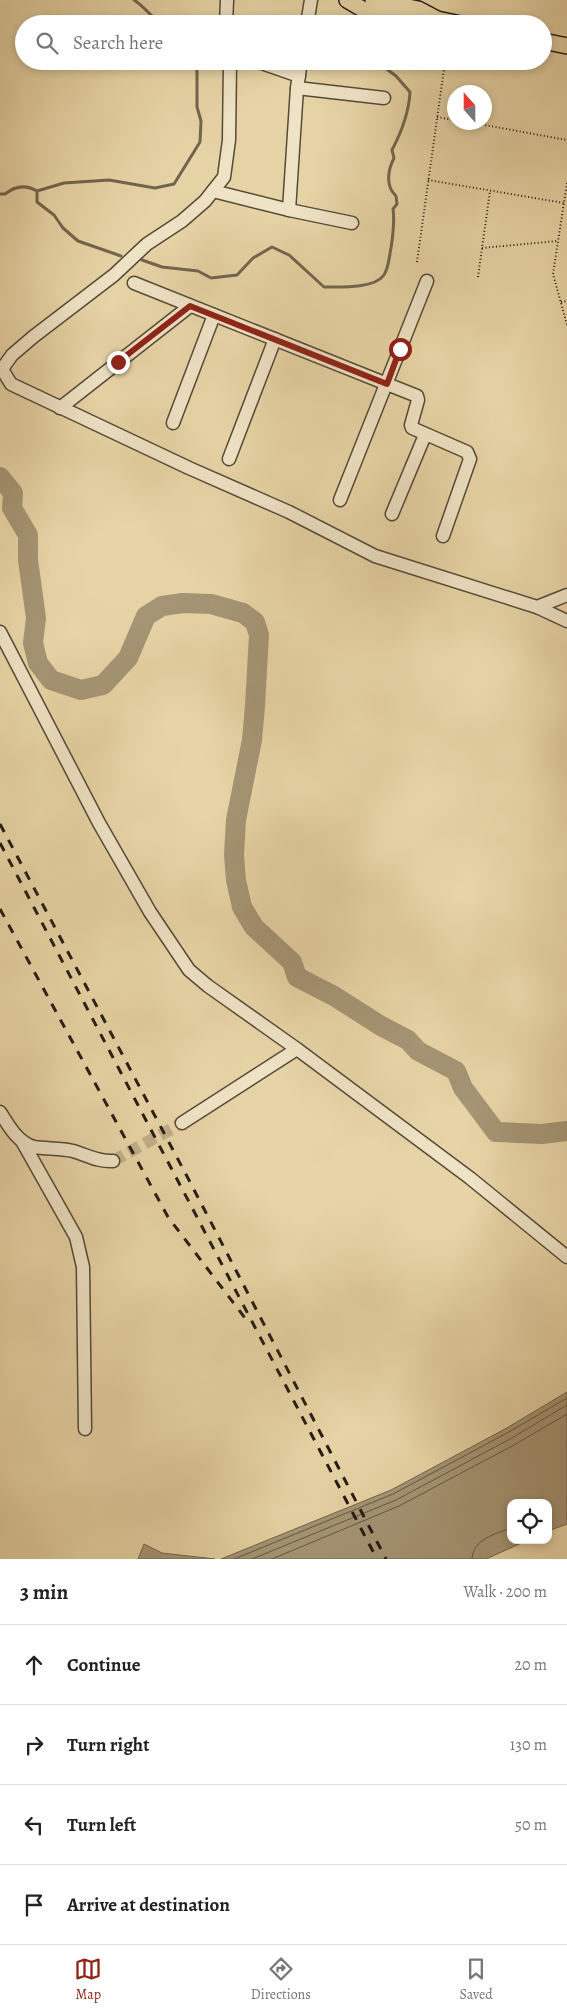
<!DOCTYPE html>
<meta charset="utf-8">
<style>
body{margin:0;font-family:Alegreya,serif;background:#f2f2f2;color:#222}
.controls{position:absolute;right:15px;bottom:15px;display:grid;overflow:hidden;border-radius:10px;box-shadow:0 2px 8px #0003}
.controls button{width:45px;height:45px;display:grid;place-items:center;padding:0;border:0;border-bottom:1px solid #e0e0e0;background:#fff;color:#222;font:25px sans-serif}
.compass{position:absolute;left:447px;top:85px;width:45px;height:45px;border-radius:50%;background:#fff;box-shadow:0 2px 8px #0003;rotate:339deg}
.stop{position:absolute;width:15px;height:15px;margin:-11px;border:4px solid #8f2418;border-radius:50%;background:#fff}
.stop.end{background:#8f2418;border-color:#fff;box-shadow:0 1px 5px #0008}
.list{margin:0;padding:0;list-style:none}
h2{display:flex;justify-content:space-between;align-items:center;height:65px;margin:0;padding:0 20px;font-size:21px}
h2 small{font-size:16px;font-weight:400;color:#767676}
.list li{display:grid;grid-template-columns:32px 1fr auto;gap:15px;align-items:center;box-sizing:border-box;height:80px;padding:0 20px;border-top:1px solid #e0e0e0}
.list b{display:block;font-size:19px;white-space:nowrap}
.list em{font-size:16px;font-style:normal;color:#767676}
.icon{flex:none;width:28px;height:28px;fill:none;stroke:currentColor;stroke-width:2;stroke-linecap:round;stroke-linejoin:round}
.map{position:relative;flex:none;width:567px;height:1559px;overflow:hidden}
.search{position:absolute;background:#fff;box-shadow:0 2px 8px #0003;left:15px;right:15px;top:15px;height:55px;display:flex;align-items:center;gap:12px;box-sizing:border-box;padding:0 18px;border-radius:28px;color:#767676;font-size:19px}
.sheet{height:385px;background:#fff}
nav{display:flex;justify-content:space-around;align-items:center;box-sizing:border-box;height:70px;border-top:1px solid #e0e0e0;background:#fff;font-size:14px;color:#767676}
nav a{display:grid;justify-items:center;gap:2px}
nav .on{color:#8f2418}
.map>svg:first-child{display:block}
.water{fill:#a59574;stroke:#72654e}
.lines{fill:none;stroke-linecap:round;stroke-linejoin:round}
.shore{stroke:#665844;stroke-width:1}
.stream{stroke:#72654e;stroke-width:3}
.river{stroke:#a59574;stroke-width:20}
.minor-tunnel{stroke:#c0af89;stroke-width:12;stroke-dasharray:12 6;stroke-linecap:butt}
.minor-casing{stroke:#564a38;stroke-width:15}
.major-casing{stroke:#261c14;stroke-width:18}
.path{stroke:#261c14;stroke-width:2;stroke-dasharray:1 2.5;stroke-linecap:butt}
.minor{stroke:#efe3c5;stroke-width:12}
.major{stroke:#e7d4a6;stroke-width:15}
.rail{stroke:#261c14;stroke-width:3;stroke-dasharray:9 9;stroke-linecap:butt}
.route{stroke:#8f2418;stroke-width:6}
</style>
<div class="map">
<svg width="567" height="1559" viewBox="0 0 567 1559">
<rect width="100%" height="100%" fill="#e7d4a6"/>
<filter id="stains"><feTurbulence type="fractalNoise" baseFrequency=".004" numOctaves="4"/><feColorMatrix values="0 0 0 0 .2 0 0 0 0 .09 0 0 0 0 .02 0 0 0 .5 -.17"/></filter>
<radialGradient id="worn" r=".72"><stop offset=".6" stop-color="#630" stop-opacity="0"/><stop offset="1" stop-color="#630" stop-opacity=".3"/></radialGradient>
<g class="water">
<polygon points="567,1392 567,1524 548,1531 548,1503 511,1503 511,1540 528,1540 486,1559 221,1559 391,1490 505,1429"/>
<polygon points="144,1544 162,1553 215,1559 138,1559"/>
</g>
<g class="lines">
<g class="shore">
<polyline points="234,1559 393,1494 507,1433 567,1398"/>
<polyline points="252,1559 396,1500 510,1439 567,1405"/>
<polyline points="272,1559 399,1506 514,1445 567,1414"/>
<path d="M472,1559C473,1539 495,1534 511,1528"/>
</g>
<g class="stream">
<path d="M134,0C145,7 151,17 162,24"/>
<polyline points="374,24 375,17"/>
<polyline points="37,191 64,183 109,180 155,188 174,184 200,142 201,121 197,107 197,65 190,61"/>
<path d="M0,194H5C15,186 25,184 37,191V202L54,215L63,228L78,241L121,256"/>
<path d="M142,260L162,267L198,271L211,278L237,275L253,258L272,247L289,255L324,287C340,287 374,289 384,275C389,267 389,257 391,248C393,234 395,222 393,209L397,204L396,196C385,186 388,170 394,158L392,150C402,131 409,113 410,92L396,76L376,61"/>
</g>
<polyline class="river" points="0,477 13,493 12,508 28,535 28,560 36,618 33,643 38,663 51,680 81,690 103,685 128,658 146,616 162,606 183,603 211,604 243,613 255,622 259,635 255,706 252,740 236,820 234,855 236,880 242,907 254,927 292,962 297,977 334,996 381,1026 408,1040 418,1051 456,1071 463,1088 496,1132 542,1134 567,1131"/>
<polyline class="minor-tunnel" points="113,1161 182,1123"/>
<g class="minor-casing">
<g id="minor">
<polyline points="226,24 227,0"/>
<polyline points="307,24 311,0"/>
<polyline points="230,61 229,140 224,177 205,201 182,221 147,244 114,275 33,337 12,355 2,369 11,384 189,468 289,512 375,556 537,607 567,621"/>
<polyline points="256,61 299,76"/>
<polyline points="297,88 384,98"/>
<polyline points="213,191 289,210 352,223"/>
<polyline points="289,210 297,88 301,61"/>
<polyline points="134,283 417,396 418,400 411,425 412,428 467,452 470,459 443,536"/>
<polyline points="60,408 190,306"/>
<polyline points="173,423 214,315"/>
<polyline points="229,459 275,339"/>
<polyline points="340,500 427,281"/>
<polyline points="392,514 425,435"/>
<polyline points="537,607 567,595"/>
<polyline points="0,632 99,823 150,912 189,970 208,986 297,1049 470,1178 567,1257"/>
<path d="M0,1112C8,1125 18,1143 34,1147C47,1149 60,1148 73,1151C87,1155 98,1162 113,1161"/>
<polyline points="182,1123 297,1049"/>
<polyline points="22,1141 76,1237 83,1267 85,1429"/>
</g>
</g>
<g class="major-casing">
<g id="major">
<polyline points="347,0 364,10 410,20 416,22 437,19"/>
<polyline points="373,0 418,9 437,19 461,24"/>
<polyline points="543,41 567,46"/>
</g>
</g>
<g class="path">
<polyline points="437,117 454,120"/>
<polyline points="468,122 567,140"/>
<polyline points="428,180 564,203"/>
<polyline points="567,183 553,274 567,325"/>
<polyline points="482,248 557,241"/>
<polyline points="417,262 444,69 440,61"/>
<polyline points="478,277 490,191"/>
<polyline points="561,302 567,301"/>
</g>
<use href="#minor" class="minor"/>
<use href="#major" class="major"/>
<g class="rail">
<polyline points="0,824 190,1182 386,1559"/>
<polyline points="0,843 377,1559"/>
<polyline points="0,909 168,1217 245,1318"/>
</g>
</g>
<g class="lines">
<polyline class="route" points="118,362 190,306 387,384 400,349"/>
</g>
<rect width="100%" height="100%" filter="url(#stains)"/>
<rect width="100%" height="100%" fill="url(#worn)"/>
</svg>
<div class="controls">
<button><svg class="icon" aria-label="locate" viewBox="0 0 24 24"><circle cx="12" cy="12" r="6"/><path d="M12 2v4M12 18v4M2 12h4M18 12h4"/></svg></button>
</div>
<svg class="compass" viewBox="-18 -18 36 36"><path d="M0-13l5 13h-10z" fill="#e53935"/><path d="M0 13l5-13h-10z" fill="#767676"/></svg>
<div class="stop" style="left:400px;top:349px"></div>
<div class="stop end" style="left:118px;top:362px"></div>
<div class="search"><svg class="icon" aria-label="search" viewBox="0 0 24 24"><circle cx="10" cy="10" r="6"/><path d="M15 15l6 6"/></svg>Search here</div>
</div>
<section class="sheet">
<h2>3 min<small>Walk · 200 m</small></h2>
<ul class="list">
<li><svg class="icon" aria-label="ahead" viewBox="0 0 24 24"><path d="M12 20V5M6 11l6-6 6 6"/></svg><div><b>Continue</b></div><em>20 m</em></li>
<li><svg class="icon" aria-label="right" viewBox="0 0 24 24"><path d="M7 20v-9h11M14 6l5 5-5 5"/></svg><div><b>Turn right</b></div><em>130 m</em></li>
<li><svg class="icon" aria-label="left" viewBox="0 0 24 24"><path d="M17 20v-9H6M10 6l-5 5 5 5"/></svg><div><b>Turn left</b></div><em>50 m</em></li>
<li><svg class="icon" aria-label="arrive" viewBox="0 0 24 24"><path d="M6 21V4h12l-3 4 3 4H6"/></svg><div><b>Arrive at destination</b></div></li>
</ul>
</section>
<nav>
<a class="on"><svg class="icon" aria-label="map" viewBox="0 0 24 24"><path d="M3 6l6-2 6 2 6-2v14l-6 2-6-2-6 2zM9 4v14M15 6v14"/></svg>Map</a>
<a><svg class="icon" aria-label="directions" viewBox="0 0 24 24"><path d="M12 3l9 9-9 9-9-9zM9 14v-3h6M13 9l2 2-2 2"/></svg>Directions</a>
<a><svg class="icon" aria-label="saved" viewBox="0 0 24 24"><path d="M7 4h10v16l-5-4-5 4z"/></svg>Saved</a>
</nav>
